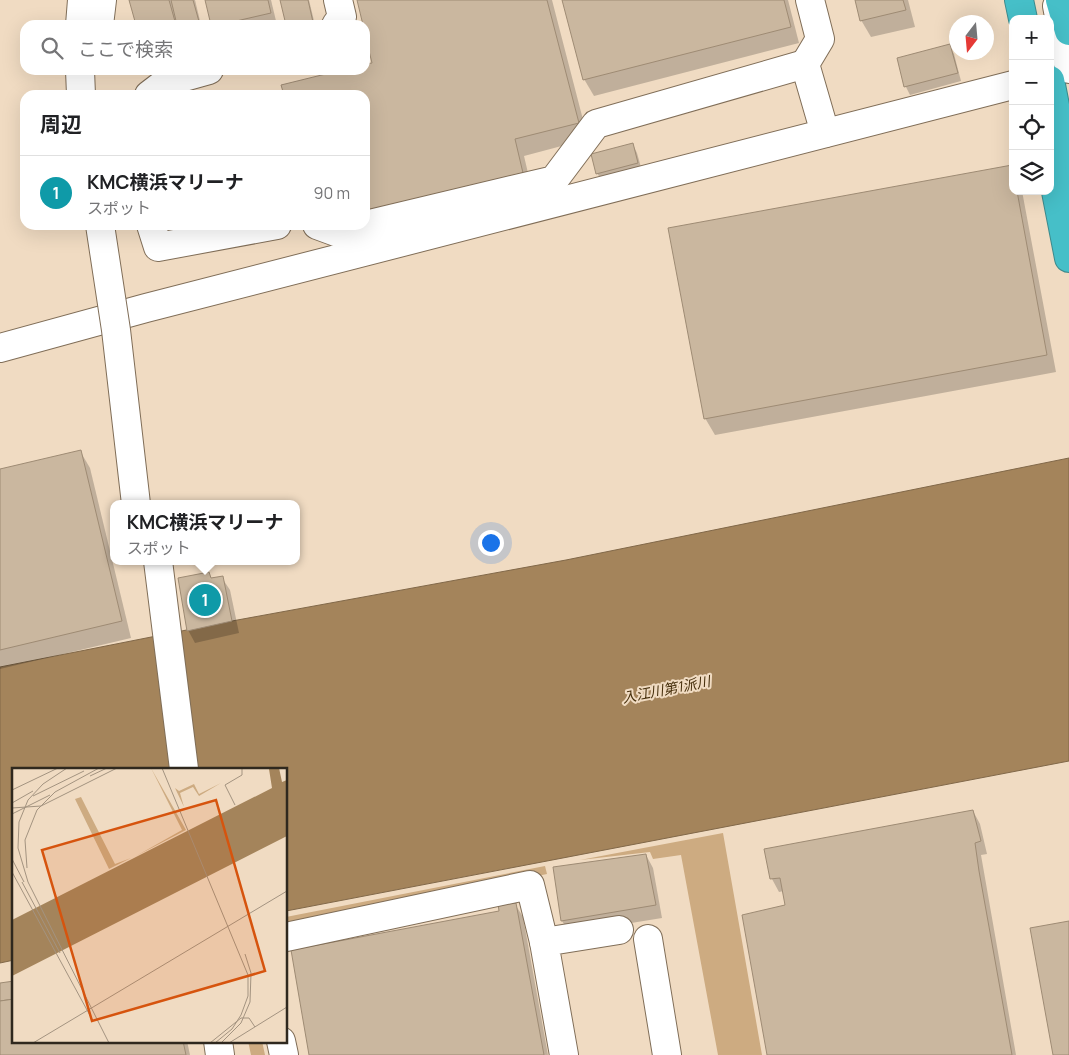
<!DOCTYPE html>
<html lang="ja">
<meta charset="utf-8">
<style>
body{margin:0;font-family:Manrope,"Noto Sans JP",sans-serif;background:#f6f6f6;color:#202124}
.controls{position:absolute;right:15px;top:15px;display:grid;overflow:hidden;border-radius:10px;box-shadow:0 5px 20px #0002}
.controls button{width:45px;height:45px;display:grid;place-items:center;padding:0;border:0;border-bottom:1px solid #e0e0e0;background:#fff;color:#202124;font:25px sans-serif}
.compass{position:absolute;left:949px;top:15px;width:45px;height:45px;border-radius:50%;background:#fff;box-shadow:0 5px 20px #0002;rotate:196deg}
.you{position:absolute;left:490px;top:542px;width:18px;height:18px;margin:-12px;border:4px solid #fff;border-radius:50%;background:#1a73e8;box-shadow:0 0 0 8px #1a73e833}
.badge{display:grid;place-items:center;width:32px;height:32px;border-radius:50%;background:#111827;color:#fff;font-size:16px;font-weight:700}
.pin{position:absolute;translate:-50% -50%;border:2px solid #fff;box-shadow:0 1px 5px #0006}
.popup{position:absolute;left:110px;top:500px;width:190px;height:65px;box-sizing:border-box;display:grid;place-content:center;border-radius:10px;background:#fff;filter:drop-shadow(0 1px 4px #0005);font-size:16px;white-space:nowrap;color:#757577}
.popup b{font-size:19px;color:#202124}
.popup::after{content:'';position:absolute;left:50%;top:100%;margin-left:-10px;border:10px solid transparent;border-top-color:#fff}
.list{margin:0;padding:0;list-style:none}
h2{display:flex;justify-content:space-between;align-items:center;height:65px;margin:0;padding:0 20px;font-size:21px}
h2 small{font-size:16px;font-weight:400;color:#757577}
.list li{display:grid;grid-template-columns:32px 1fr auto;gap:15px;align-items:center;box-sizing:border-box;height:75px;padding:0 20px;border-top:1px solid #e0e0e0}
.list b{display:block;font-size:19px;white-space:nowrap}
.list p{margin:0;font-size:16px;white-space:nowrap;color:#757577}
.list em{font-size:16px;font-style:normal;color:#757577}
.icon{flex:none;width:28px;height:28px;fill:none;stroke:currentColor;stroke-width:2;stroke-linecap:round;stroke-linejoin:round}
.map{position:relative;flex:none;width:1069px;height:1055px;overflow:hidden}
.search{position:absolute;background:#fff;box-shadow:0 5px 20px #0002;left:20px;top:20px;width:350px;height:55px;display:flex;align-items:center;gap:12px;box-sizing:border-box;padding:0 18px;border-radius:15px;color:#757577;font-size:19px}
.panel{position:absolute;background:#fff;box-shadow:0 5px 20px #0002;left:20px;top:90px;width:350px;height:140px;border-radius:15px}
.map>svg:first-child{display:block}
.forest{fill:#cdab81}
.water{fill:#a4845b;stroke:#816849}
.shadow{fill:#0003}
.building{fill:#cab79f;stroke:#9e8b74}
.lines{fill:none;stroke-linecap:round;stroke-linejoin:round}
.minor-casing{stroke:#806e58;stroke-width:30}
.highway-casing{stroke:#3e8a8c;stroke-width:30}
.minor{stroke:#fff;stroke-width:28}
.highway{stroke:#46bfc8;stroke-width:28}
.minor-bridge-casing{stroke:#806e58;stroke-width:30;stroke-linecap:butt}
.minor-bridge{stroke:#fff;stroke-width:28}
.labels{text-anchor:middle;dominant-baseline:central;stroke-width:4;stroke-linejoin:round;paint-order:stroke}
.water-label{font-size:14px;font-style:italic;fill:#452e0b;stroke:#f0dbc2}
.inset-road{fill:none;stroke:#a39380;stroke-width:1}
.view{fill:#d6540e;fill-opacity:0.15;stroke:#d6540e;stroke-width:2.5}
.inset-edge{fill:none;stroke:#2f281e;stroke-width:2.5}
</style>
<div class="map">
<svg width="1069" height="1055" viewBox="0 0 1069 1055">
<rect width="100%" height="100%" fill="#f0dbc2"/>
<g class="forest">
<polygon points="723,833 762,1055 718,1055 681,855 653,859 650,852 580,860"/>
<polygon points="545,866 547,874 286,928 286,917"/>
<polygon points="248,1041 262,1041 265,1055 251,1055"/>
</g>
<polygon class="water" points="1069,458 1069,761 286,911 286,769 14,769 14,960 0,963 0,667 232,621 566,560"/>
<g class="shadow">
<polygon points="130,0 195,0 201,25 138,25"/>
<polygon points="206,0 271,0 277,25 212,25"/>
<polygon points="281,0 309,0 314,21 296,25 287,25"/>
<polygon points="358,0 552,0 588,139 524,156 532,190 365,225 365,95 285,95 347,70 365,70 365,66 373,64"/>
<polygon points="564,0 788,0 799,43 594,96 584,79"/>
<polygon points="856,0 908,0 915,27 871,37 861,20"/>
<polygon points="949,45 954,54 961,81 910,95 906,87"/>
<polygon points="633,145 637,153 642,171 602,181 597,173"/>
<polygon points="1011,166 1013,169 1013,191 1022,191 1056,372 715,435 705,418"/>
<polygon points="80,451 90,468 131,638 0,669 0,470"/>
<polygon points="222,578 230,590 239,633 195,643 188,630"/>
<polygon points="973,811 980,824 987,854 981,855 1016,1055 768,1055 786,906 784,891 779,892 772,879 766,850"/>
<polygon points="646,855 653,868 662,918 570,933 562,921 554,868"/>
<polygon points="515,904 523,917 548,1055 310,1055 501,912"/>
<polygon points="0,985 14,1041 187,1041 190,1055 0,1055"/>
</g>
<g class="building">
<polygon points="129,0 169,0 176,25 136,25"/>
<polygon points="171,0 193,0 200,25 177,25"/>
<polygon points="205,0 268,0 271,13 219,25 211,25"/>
<polygon points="280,0 308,0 313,22 301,25 286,25"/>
<polygon points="357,0 547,0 579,123 515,139 523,173 365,211 365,95 284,95 281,85 342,70 365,70 365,64 372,63 365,35 365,25 363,25"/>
<polygon points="562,0 784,0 791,27 583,80"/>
<polygon points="855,0 903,0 906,10 860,21"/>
<polygon points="950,44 958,73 904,87 897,58"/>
<polygon points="633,143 638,163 596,174 591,154"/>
<polygon points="1012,165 1013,191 1017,191 1047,355 704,419 668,228"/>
<polygon points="81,450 122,621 0,650 0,469"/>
<polygon points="209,572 211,578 223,576 232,621 187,631 178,578"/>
<polygon points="973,810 981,841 975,843 979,871 1012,1055 767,1055 742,915 785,905 780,878 770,879 764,849"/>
<polygon points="646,854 656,905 561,921 553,867"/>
<polygon points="516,903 544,1055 309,1055 291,950 499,911 498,904"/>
<polygon points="1069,921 1069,1055 1053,1055 1030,928"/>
<polygon points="14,981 14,999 0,1001 0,983"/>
<polygon points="14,999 14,1041 183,1041 186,1055 0,1055 0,1001"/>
</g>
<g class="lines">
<g class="minor-casing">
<g id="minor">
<polyline points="810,0 820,39 805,64 825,133"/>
<polyline points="1057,6 1069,69"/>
<polyline points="80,25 82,0"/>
<polyline points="99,25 102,0"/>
<polyline points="336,25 342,17 338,0"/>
<polyline points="80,70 81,95"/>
<polyline points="149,95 166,82 209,70"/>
<polyline points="151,225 158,247 277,225"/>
<polyline points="317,225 336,232 364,225"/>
<polyline points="365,225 554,180 596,124 805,64"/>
<polyline points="0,348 146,308 1013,85"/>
<polyline points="158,561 184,769"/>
<polyline points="286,937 530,885 544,942"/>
<polyline points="648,939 667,1055"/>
<polyline points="218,1041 220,1055"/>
<polyline points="281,1041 284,1055"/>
<polyline points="564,1055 544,942 619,930"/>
</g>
</g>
<g class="highway-casing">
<g id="highway">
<polyline points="1019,0 1023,19"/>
<polyline points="1060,0 1069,31"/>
<polyline points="1050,80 1069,177"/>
<polyline points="1050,161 1069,258"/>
</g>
</g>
<use href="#minor" class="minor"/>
<use href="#highway" class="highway"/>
<g class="minor-bridge-casing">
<polyline id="minor-bridge" points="100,225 116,330 136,504"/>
</g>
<use href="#minor-bridge" class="minor-bridge"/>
</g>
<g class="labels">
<g class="water-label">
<text transform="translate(666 689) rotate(-11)">入江川第1派川</text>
</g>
</g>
<g transform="translate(12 768)">
<rect width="275" height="275" fill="#f0dbc2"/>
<path d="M139,0L174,62L124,88L170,62ZM209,15L187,28L181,19L168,25L172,39L163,20L167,23L182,16L187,26ZM69,29L103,96L119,90L97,101L63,31Z" fill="#cdab81"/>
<path d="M267,0L270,14L275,12V68L0,208V152L260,20L257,1Z" fill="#a4845b"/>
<path class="inset-road" d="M55,0L31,16L16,32L7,54L6,80L16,114L97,275M150,0L236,207V228L229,247L220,261L203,275M78,8L95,0M0,22L46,0M21,28L72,3M0,35L21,23M223,37L213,17L230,7V0M0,40L29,38L105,0M0,46L38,27M0,91L12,114M15,100L13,72L25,42L43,24L87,0M0,104L81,253M10,114L48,185M21,275L275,123M198,275L229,250H237L243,259M209,275L229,255L238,234L239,205L233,186M217,275L275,239"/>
<path class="view" d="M204,32L253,203L80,253L30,82Z"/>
<rect width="275" height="275" class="inset-edge"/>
</g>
</svg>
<div class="controls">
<button>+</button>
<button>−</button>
<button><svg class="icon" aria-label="locate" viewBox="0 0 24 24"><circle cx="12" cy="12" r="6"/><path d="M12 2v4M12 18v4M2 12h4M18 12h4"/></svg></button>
<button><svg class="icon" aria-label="layers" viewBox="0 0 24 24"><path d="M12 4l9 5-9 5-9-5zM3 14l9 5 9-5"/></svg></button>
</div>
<svg class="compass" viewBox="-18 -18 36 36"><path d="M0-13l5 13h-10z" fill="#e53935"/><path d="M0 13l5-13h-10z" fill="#757577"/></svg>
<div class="you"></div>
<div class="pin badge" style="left:205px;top:600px;background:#0f9aa8">1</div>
<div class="popup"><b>KMC横浜マリーナ</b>スポット</div>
<div class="search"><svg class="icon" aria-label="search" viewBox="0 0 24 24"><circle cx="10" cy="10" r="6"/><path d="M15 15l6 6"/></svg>ここで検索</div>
<section class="panel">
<h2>周辺<small></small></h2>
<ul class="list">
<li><span class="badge" style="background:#0f9aa8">1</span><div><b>KMC横浜マリーナ</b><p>スポット</p></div><em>90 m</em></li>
</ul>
</section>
</div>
